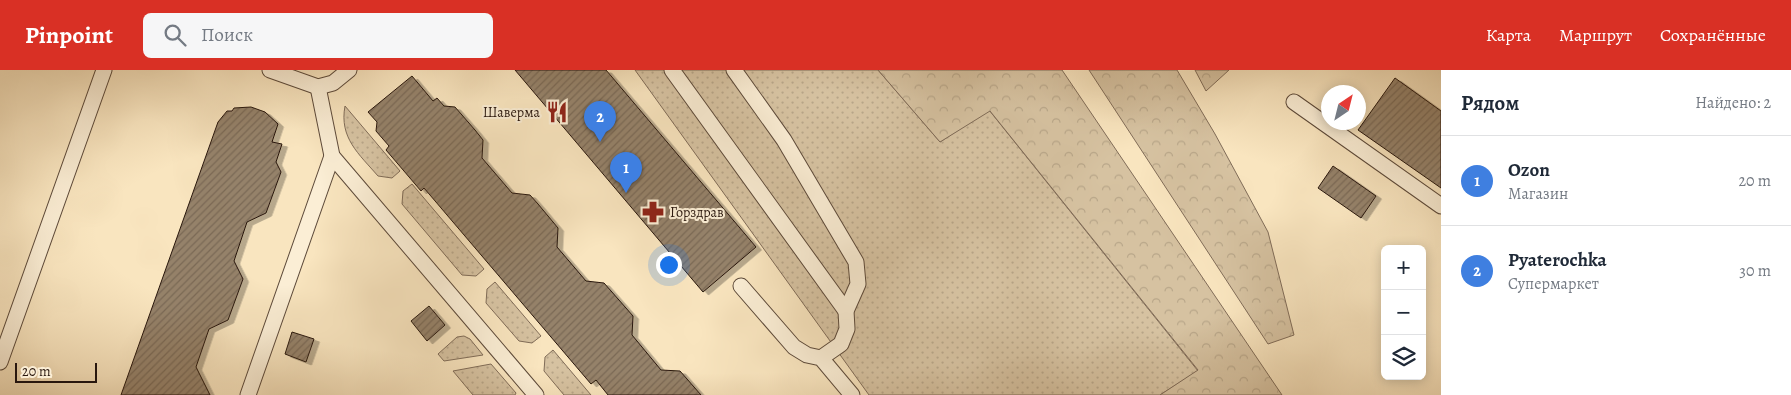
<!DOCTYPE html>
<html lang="ru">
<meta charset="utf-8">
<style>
body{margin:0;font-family:Alegreya,serif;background:#f6f6f7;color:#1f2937}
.controls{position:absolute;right:15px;bottom:15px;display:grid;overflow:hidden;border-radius:8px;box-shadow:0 2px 12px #0003}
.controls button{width:45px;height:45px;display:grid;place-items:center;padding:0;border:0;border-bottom:1px solid #e0e1e3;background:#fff;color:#1f2937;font:25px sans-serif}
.compass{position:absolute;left:1321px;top:15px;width:45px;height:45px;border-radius:50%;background:#fff;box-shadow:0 2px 12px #0003;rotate:35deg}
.scale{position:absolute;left:15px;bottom:12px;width:82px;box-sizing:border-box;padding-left:5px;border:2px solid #29170e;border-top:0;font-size:14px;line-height:18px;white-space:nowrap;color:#29170e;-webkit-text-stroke:4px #fbeed5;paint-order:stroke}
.you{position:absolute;left:668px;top:194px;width:18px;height:18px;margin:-12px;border:4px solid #fff;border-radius:50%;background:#1a73e8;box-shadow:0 0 0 8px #1a73e833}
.badge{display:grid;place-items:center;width:32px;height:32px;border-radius:50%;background:#d93025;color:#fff;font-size:16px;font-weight:700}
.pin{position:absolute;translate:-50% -41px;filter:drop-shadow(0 1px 2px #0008)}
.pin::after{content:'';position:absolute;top:26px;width:18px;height:15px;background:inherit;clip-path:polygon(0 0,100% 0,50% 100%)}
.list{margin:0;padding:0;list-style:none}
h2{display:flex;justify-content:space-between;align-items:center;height:65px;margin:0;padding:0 20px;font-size:21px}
h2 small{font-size:16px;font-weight:400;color:#747a83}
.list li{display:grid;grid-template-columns:32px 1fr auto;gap:15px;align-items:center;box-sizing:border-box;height:90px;padding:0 20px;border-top:1px solid #e0e1e3}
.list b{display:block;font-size:19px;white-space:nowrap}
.list p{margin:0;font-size:16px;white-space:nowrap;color:#747a83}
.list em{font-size:16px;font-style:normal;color:#747a83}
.icon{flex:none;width:28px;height:28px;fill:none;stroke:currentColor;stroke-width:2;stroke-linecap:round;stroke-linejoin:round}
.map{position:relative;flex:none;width:1441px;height:325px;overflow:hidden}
header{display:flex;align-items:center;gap:30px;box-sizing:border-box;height:70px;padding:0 25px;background:#d93025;color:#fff}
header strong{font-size:24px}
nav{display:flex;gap:28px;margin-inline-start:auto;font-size:18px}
.search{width:350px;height:45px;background:#f6f6f7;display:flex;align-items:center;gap:12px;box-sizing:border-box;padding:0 18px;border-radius:8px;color:#747a83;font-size:19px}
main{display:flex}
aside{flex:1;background:#fff}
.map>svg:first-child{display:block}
.grass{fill:url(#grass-dots);stroke:#806c58}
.forest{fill:url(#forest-crowns);stroke:#806c58}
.building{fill:url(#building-hatch);stroke:#29170e;filter:url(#shadow)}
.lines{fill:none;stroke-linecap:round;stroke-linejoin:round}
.lane-casing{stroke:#5d4a3a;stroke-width:17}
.lane{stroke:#fbeed5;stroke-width:15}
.labels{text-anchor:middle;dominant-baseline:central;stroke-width:4;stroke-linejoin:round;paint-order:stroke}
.poi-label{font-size:14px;fill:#29170e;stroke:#fbeed5;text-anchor:end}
</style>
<header>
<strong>Pinpoint</strong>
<div class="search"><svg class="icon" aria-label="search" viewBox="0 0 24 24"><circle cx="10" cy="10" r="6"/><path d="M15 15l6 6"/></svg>Поиск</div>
<nav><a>Карта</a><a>Маршрут</a><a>Сохранённые</a></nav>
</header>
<main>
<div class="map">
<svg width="1441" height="325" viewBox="0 0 1441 325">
<defs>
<pattern id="grass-dots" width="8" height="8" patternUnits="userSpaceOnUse" patternTransform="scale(1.25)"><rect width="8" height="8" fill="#d6c2a1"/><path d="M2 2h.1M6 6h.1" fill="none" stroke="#b8a689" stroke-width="1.8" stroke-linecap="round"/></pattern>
<pattern id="forest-crowns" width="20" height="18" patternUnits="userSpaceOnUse" patternTransform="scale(1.25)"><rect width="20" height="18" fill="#d6c2a1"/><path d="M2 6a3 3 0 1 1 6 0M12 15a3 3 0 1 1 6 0" fill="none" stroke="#b8a689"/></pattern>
<pattern id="building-hatch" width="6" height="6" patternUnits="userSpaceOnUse" patternTransform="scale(1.25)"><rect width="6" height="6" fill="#95826a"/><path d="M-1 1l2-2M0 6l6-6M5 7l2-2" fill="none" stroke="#7a6956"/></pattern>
<filter id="shadow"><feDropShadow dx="5.5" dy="3" stdDeviation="0" flood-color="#0004"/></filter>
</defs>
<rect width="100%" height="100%" fill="#f9e5bf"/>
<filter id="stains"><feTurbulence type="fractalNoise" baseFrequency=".004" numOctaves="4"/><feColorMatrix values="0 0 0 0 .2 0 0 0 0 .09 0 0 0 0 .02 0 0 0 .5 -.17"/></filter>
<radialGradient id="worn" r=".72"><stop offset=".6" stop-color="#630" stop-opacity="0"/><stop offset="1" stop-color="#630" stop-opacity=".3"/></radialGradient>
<g class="grass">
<polygon points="635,0 878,0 940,72 989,40 1198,301 1160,325 869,325"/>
<path d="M345,36L400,101L392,108L378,106C359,84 339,68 345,36Z"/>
<polygon points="412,114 484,199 476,206 462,205 402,134 403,121"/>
<polygon points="495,212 541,266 532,273 519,271 486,233 487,219"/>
<polygon points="464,266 470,269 483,285 444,291 438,284 457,267"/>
<polygon points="553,280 591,325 564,325 544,301 545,287"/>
<polygon points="491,294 516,323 515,325 473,325 453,301"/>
</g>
<g class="forest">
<polygon points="878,0 1062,0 1282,325 1160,325 1198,300 990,41 940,72"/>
<polygon points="1089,0 1177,0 1215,64 1268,162 1294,265 1268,274"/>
<polygon points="1195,0 1229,0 1206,21"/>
</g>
<g class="building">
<polygon points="515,0 606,0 756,177 703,222"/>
<polygon points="412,6 433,31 437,28 444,36 455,37 475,60 483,70 482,88 512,123 530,125 538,134 558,158 557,177 586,211 604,213 633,246 632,265 661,300 680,301 701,325 608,325 596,310 591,314 424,118 421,121 386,80 389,76 376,61 377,52 368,42"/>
<polygon points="1395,8 1441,41 1441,118 1358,60"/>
<polygon points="251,37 265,42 278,54 272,72 282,74 276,92 281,102 266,143 247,152 234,191 243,209 228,250 209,259 196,297 210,325 121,325 218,52 227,41 232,41 234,38"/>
<polygon points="1333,96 1376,126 1361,148 1318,118"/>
<polygon points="429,236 445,255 427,271 411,251"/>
<polygon points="292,262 314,269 306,292 285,284"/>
</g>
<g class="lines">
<g class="lane-casing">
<g id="lane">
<polyline points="270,0 318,17 333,13 349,0"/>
<polyline points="672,0 846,241"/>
<polyline points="734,0 784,70 856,192 858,214 846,241 847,259 841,274 821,288"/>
<polyline points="318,17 332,86 536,325"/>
<polyline points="1294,32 1441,136"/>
<polyline points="741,216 794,277 807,285 821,288 852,325"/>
<polyline points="0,292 104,0"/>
<polyline points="248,325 332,86"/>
</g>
</g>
<use href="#lane" class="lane"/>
</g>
<defs>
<g id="restaurant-bare" transform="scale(1.725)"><path d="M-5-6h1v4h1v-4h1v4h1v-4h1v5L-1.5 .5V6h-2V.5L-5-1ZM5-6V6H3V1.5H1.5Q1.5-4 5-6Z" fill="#8f2418" stroke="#fbeed5" stroke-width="2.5" paint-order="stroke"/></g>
<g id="pharmacy-bare" transform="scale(1.725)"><path d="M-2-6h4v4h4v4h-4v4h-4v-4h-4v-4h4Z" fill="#8f2418" stroke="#fbeed5" stroke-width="2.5" paint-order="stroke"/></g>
</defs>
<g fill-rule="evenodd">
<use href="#restaurant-bare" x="557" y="42"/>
<use href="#pharmacy-bare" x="653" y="142"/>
</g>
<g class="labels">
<g class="poi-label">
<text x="540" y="42">Шаверма</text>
<text x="670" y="142" text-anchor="start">Горздрав</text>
</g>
</g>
<rect width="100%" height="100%" filter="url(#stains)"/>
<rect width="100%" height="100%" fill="url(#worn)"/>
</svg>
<div class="controls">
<button>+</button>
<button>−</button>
<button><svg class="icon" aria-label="layers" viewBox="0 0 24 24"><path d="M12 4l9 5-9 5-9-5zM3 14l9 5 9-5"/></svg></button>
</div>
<svg class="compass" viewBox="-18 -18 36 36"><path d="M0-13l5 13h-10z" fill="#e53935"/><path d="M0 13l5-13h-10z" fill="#747a83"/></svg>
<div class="scale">20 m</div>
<div class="you"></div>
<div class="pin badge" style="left:626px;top:123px;background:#3f7fe0">1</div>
<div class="pin badge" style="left:600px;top:72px;background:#3f7fe0">2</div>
</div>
<aside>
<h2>Рядом<small>Найдено: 2</small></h2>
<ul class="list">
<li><span class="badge" style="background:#3f7fe0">1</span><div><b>Ozon</b><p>Магазин</p></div><em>20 m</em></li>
<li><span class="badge" style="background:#3f7fe0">2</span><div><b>Pyaterochka</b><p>Супермаркет</p></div><em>30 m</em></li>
</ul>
</aside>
</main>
